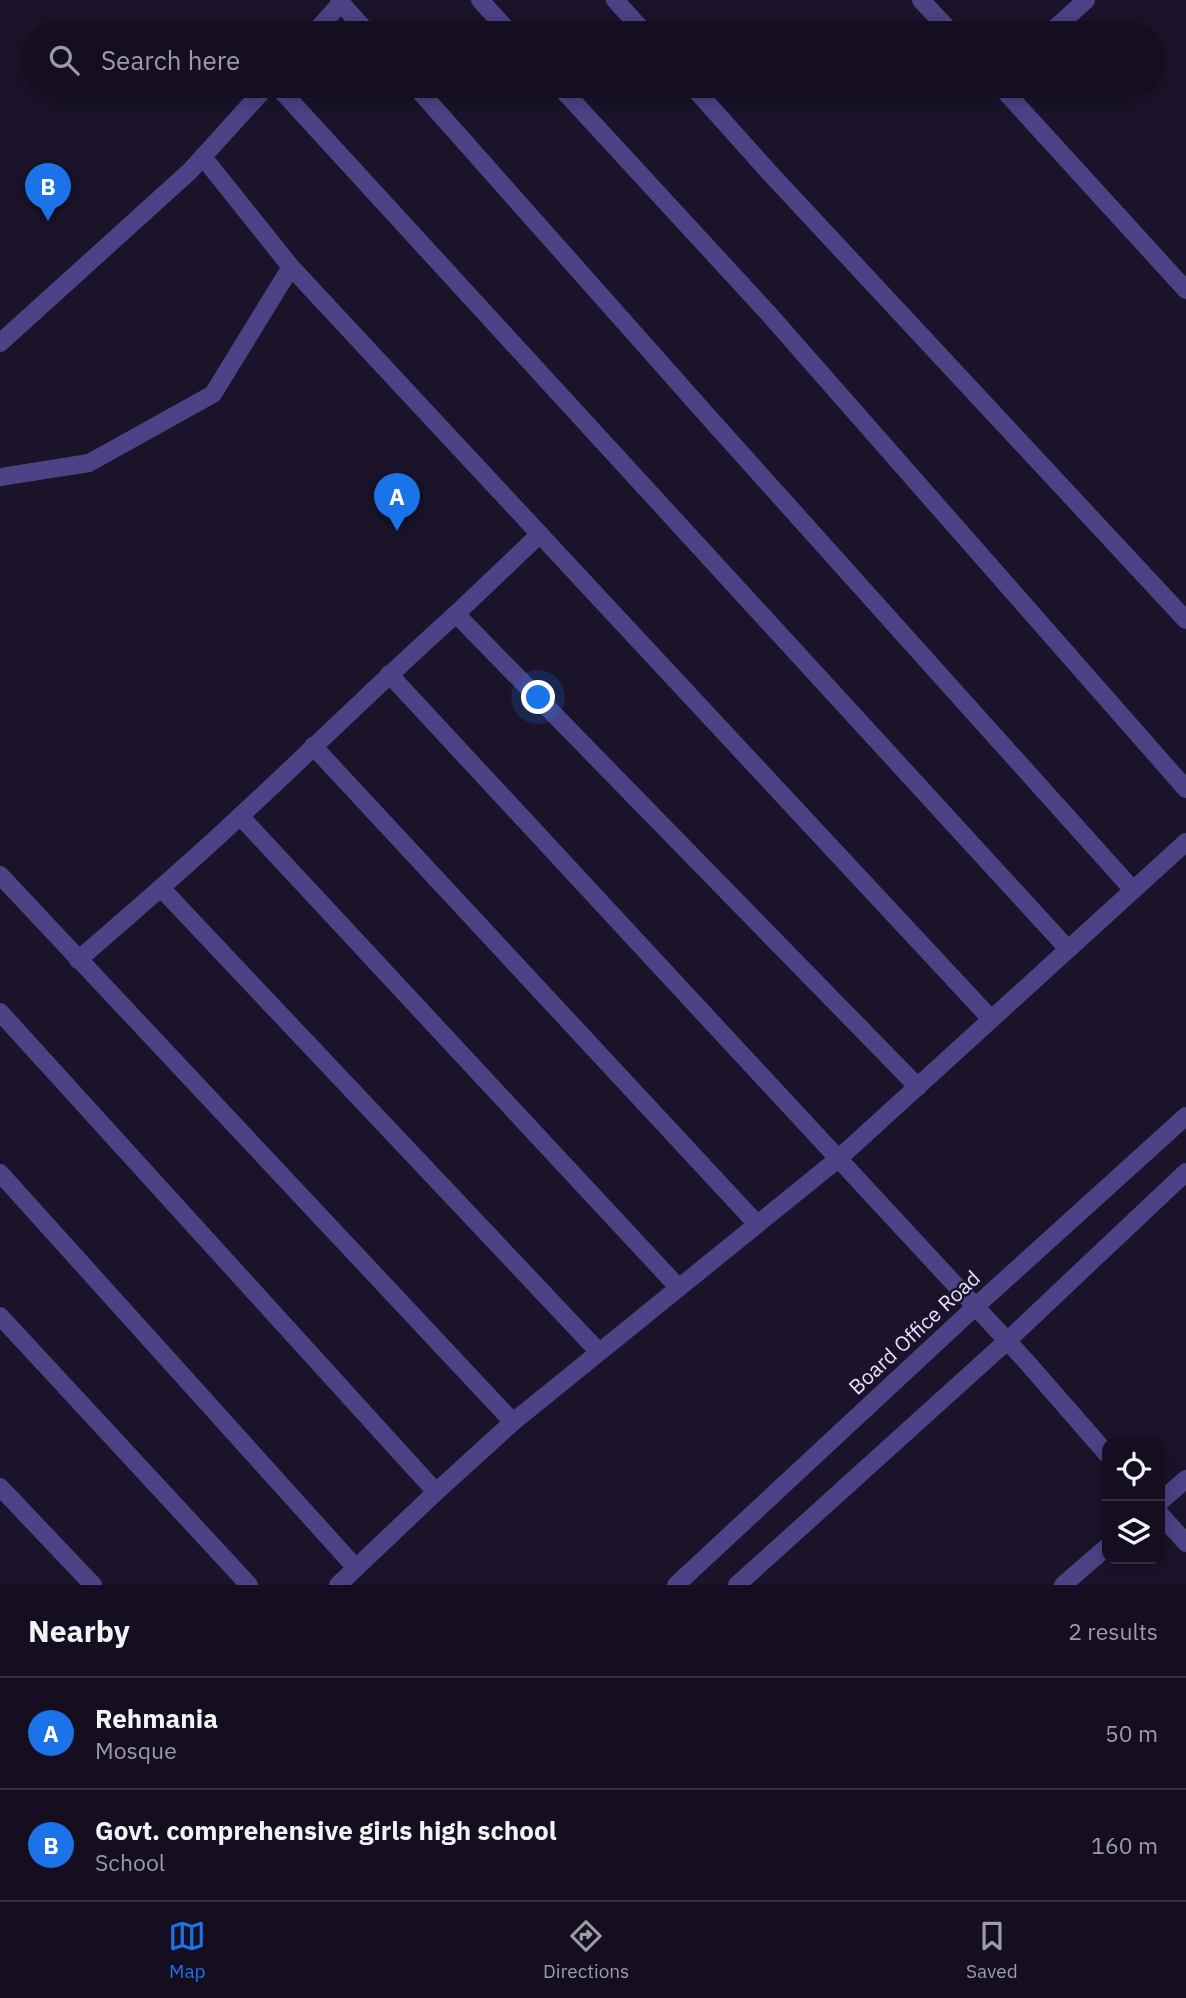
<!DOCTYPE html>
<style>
body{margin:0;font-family:"IBM Plex Sans",sans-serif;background:#211c2d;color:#f1f3f6}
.controls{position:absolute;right:21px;bottom:21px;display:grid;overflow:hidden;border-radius:14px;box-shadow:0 4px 18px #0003}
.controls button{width:63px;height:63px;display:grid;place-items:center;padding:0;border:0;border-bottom:2px solid #332e3e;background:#140e20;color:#f1f3f6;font:35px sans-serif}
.you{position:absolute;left:539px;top:698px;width:24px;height:24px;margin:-18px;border:5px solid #fff;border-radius:50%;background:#1a73e8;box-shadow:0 0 0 10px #1a73e833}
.badge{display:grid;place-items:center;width:46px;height:46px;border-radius:50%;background:#1a73e8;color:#fff;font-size:23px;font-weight:700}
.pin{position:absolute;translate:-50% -58px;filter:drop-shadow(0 2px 4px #0008)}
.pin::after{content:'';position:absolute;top:37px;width:24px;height:21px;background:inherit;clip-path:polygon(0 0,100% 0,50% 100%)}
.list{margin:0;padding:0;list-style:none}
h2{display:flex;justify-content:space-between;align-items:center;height:91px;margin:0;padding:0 28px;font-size:30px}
h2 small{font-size:23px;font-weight:400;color:#9d9ca5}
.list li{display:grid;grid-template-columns:46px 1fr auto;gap:21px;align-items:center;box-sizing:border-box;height:112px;padding:0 28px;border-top:2px solid #332e3e}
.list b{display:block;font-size:26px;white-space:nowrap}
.list p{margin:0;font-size:23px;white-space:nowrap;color:#9d9ca5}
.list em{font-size:23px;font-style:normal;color:#9d9ca5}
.icon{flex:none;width:38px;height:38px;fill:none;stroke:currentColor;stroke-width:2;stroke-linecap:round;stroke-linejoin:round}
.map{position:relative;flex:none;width:1186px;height:1585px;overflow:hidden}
.search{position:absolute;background:#140e20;box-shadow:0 4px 18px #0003;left:21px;right:21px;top:21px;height:77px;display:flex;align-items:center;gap:18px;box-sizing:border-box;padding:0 24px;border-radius:38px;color:#9d9ca5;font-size:26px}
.sheet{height:315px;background:#140e20}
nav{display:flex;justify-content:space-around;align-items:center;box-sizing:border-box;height:98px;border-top:2px solid #332e3e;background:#140e20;font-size:19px;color:#9d9ca5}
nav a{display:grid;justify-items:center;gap:4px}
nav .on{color:#1a73e8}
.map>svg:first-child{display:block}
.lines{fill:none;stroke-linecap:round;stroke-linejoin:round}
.minor{stroke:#4d4285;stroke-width:18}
.tertiary{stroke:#4d4285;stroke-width:18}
.labels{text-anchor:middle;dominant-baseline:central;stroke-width:5;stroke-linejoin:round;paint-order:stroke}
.street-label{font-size:21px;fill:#e6dffd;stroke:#1a132a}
</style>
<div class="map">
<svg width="1186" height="1585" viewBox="0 0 1186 1585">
<rect width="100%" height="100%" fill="#1a132a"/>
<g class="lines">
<g class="minor">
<polyline points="480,0 510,33"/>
<polyline points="615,0 645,33"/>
<polyline points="341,3 368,33"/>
<polyline points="314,33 341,3 339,0"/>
<polyline points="1050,33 1086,0"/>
<polyline points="277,86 1068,949"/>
<polyline points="415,86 713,422 1133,890"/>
<polyline points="559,86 768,313 1186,789"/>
<polyline points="692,86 768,171 1186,620"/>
<polyline points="291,267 991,1019"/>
<polyline points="0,343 190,171 267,86"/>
<polyline points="0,477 89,463 213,394 291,267 203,157"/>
<polyline points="456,614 540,534"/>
<polyline points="389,674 1025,1360 1107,1454"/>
<polyline points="313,746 757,1224"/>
<polyline points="240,816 678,1287"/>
<polyline points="0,875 513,1422"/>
<polyline points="161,888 599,1352"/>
<path d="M78,960C132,913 186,867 238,818C311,751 382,680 456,614L918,1087"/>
<polyline points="0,1012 436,1492"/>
<polyline points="0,1173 356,1568"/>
<polyline points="0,1316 249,1585"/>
<polyline points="1160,1502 1186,1479"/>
<polyline points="1160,1514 1186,1543"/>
<polyline points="338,1585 436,1492 513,1422 838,1159 1186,842"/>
<polyline points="1063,1585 1107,1547"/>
</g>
<g class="tertiary">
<polyline points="921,0 952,33"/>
<polyline points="1000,86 1186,290"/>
<polyline points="0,1487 93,1585"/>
<polyline points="676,1585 975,1307 1186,1116"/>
<polyline points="737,1585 1007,1341 1186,1172"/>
</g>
</g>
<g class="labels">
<g class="street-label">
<text transform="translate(914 1332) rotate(-43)">Board Office Road</text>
</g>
</g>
</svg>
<div class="controls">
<button><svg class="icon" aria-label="locate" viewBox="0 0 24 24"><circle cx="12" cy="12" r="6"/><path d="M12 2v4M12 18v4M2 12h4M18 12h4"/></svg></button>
<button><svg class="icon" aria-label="layers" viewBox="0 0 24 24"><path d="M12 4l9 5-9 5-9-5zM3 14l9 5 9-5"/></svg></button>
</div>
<div class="you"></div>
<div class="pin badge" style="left:397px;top:531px">A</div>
<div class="pin badge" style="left:48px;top:221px">B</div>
<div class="search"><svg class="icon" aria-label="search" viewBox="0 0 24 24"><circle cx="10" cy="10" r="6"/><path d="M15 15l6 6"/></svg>Search here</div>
</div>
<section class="sheet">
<h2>Nearby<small>2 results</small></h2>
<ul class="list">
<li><span class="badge">A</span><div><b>Rehmania</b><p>Mosque</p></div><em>50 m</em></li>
<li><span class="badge">B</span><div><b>Govt. comprehensive girls high school</b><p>School</p></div><em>160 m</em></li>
</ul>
</section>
<nav>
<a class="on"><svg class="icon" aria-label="map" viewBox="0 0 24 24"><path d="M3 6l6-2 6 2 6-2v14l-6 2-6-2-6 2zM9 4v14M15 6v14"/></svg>Map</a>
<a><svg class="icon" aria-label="directions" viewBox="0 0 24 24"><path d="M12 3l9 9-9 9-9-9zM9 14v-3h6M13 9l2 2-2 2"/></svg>Directions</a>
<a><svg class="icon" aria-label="saved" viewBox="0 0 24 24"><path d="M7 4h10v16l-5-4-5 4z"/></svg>Saved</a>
</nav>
